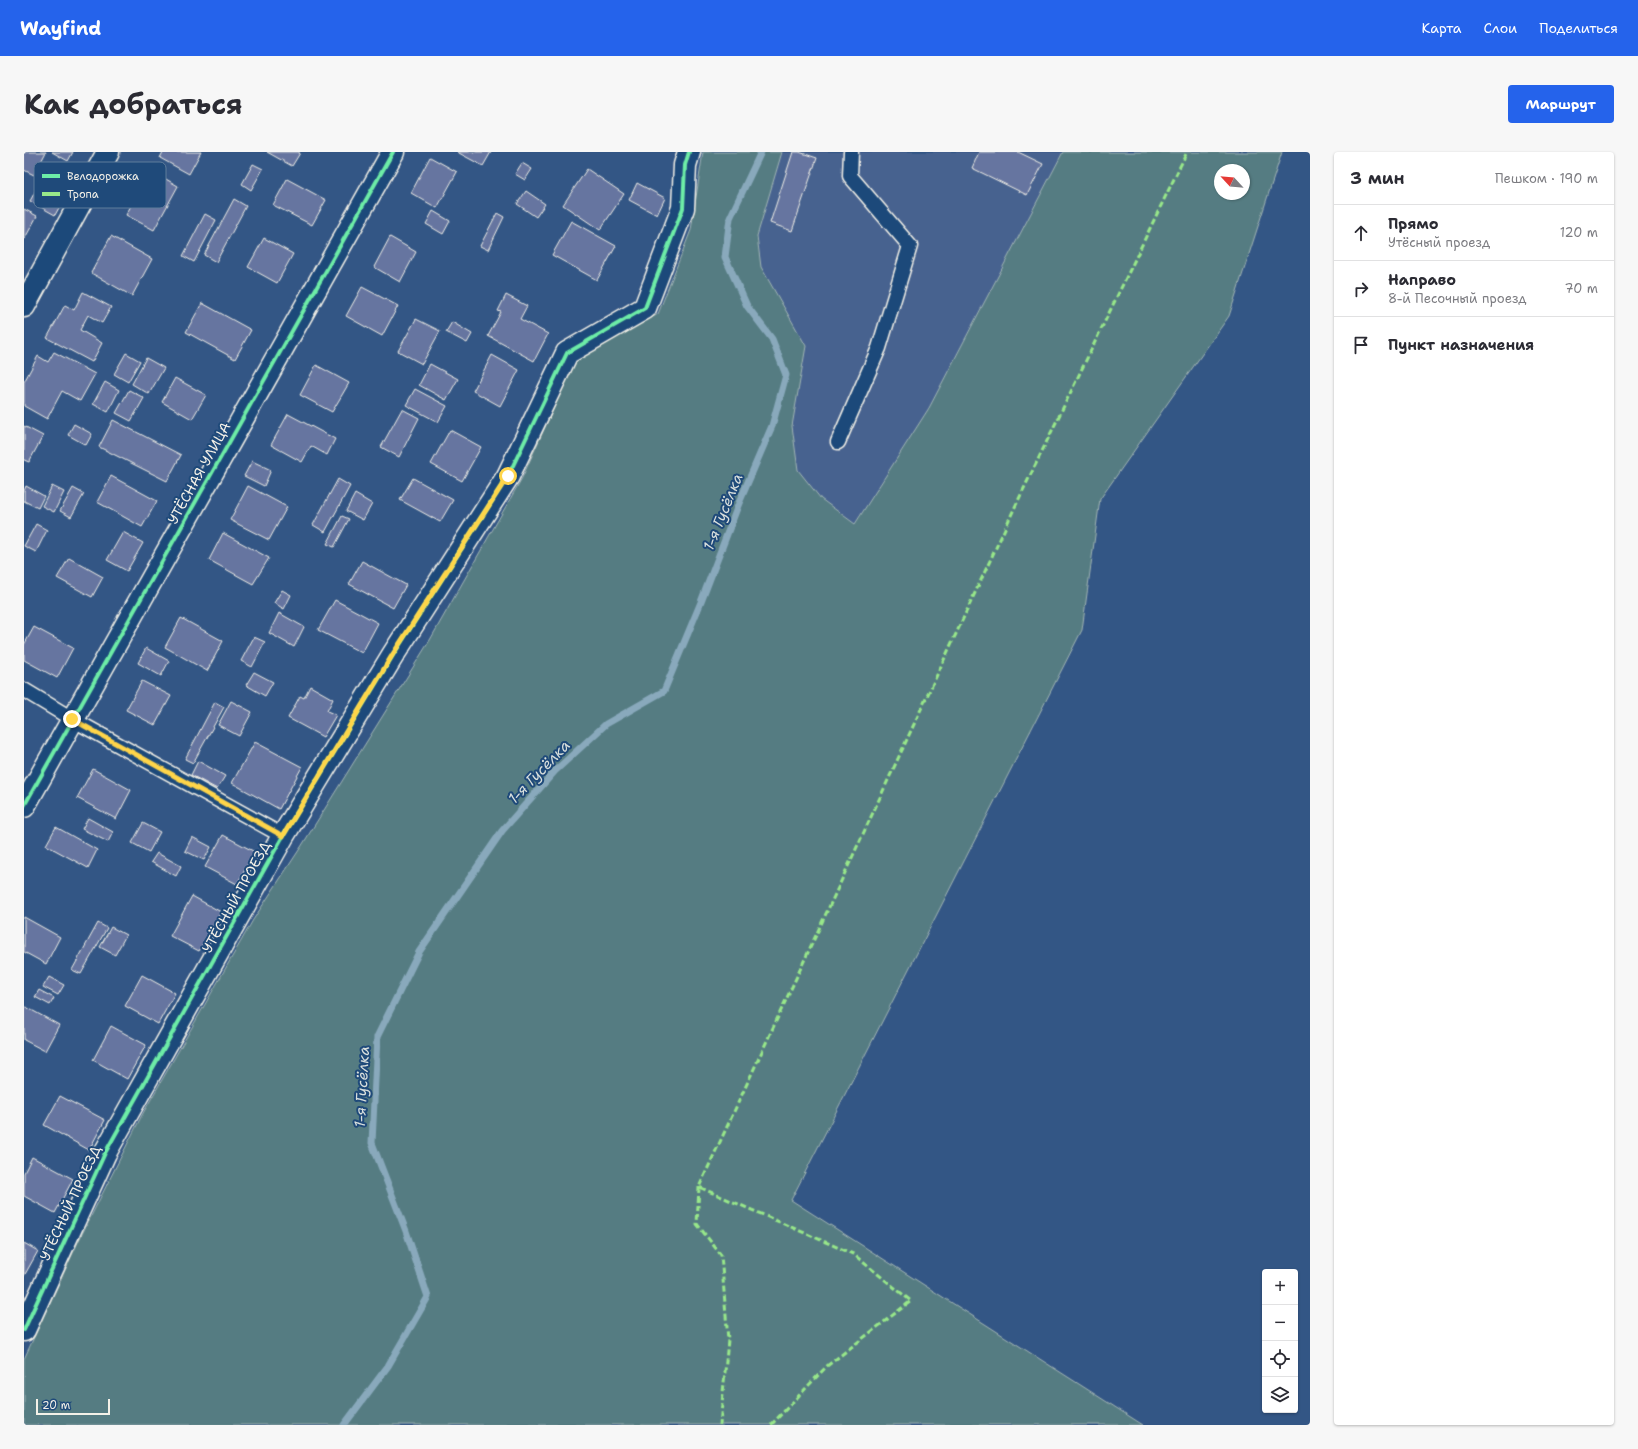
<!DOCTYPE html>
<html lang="ru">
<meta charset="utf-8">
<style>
body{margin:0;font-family:"Shantell Sans",sans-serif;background:#f7f7f7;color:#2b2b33}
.controls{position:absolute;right:12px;bottom:12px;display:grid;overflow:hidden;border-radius:4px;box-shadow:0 1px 3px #0004}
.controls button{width:36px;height:36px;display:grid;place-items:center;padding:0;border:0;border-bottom:1px solid #e1e1e2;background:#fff;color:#2b2b33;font:20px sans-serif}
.compass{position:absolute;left:1190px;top:12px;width:36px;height:36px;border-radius:50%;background:#fff;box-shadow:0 1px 3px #0004;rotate:296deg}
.scale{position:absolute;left:12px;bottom:10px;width:74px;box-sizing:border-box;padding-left:4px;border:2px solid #f4f1e8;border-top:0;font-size:11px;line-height:14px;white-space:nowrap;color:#f4f1e8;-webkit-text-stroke:3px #1f4a7a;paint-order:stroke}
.stop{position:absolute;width:12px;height:12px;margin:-9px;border:3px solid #ffd54a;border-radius:50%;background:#fff}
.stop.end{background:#ffd54a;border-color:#fff;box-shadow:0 1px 4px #0008}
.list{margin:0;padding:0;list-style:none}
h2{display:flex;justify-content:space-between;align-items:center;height:52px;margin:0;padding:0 16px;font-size:17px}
h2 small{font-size:13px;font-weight:400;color:#7c7c81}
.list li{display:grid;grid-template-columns:26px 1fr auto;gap:12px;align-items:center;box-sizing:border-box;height:56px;padding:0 16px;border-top:1px solid #e1e1e2}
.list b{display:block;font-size:15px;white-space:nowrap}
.list p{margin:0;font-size:13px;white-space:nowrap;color:#7c7c81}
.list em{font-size:13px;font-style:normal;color:#7c7c81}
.icon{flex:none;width:22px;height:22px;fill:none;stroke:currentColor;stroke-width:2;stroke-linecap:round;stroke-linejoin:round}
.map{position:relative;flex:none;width:1286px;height:1273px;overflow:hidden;border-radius:4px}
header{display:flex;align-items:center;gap:24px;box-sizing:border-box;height:56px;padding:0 20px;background:#2563eb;color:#fff}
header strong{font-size:19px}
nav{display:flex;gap:22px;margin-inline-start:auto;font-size:14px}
.intro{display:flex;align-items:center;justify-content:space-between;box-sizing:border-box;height:96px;padding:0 24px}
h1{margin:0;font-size:28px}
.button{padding:10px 18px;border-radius:4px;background:#2563eb;color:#fff;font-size:14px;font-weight:700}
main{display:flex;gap:24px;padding:0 24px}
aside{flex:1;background:#fff;border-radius:4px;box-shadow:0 1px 3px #0004}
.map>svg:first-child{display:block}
.built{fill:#46628f}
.green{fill:#557c82;stroke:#a4b6b5;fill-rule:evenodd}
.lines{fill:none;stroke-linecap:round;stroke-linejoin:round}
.stream{stroke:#89a9bc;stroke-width:7}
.building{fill:#6675a0;stroke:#f4f1e8}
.service-casing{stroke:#f4f1e8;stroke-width:17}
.minor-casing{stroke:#f4f1e8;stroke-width:25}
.tertiary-casing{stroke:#f4f1e8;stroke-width:25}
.service{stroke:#1f4a7a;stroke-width:14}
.minor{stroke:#1f4a7a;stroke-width:22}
.tertiary{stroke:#1f4a7a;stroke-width:22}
.quiet{stroke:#98e88a;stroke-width:3;stroke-dasharray:6 3;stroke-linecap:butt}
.cycleway-casing{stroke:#1f4a7a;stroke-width:6}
.cycleway{stroke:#6deda7;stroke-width:4}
.route{stroke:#ffd54a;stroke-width:5}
.labels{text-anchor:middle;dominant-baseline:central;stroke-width:4;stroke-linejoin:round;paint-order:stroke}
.street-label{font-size:14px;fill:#f4f1e8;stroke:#1f4a7a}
.water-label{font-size:15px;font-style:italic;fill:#d9dfdd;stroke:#1f4a7a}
.key{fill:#1f4a7a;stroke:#5f7c9b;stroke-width:1}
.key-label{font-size:11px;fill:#f4f1e8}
</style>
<header>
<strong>Wayfind</strong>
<nav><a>Карта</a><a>Слои</a><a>Поделиться</a></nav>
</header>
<div class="intro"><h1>Как добраться</h1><a class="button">Маршрут</a></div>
<main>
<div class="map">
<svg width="1286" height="1273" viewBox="0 0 1286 1273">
<rect width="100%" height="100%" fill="#335685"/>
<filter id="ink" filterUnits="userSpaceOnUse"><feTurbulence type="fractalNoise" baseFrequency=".025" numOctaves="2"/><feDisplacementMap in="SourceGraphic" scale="8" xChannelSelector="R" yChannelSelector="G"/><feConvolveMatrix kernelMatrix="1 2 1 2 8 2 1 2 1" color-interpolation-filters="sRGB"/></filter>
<g filter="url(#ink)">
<polygon class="built" points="758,0 1039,0 905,256 831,372 797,347 774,319 768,274 782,194 737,115 733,84"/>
<path class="green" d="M679,0H758L733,84L737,115L782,194L768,274L774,318L797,347L831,372L905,256L1039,0H1258L1205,164L1076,347L1058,478L767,1048L1119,1273H0V1207L56,1086L118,963L229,768L277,695L406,488L498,326L551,209L634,162L667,78ZM1196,18H1220V42H1196Z"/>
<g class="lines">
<polyline class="stream" points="320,1273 364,1214 404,1145 382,1079 348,991 353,885 395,800 478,679 531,619 582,572 640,539 677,450 715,351 748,274 762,223 748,187 723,154 701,105 706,66 737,0"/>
</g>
<g class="building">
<polygon points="0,0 22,0 10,23 0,18"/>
<polygon points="28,0 49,0 44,9"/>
<polygon points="139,0 177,0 165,22 136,6"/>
<polygon points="243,0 274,0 276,1 268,14"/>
<polygon points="433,0 467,0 459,14"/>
<polygon points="769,0 775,0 793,6 768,79 746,71"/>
<polygon points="955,0 994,0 1019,12 1003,43 948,16"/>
<polygon points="406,5 433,20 413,56 387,41"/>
<polygon points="498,11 508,17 501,28 491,22"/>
<polygon points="229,12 239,17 227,38 218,32"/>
<polygon points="563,17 600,42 576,78 539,53"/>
<polygon points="126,18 154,34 130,78 102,63"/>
<polygon points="263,27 302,48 288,73 249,53"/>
<polygon points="17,29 42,43 31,63 6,49"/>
<polygon points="613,31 641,46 633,63 605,48"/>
<polygon points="502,39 521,52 512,65 493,52"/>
<polygon points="210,47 222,54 192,110 180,103"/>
<polygon points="0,57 13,64 0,88"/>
<polygon points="409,59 426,69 419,82 402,72"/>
<polygon points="473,61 480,65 464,98 456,94"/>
<polygon points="181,62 192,68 170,110 159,104"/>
<polygon points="547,69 592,94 573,128 528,103"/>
<polygon points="87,84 128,107 108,144 67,121"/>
<polygon points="366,85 392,100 376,130 350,115"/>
<polygon points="240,86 269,102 253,131 224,115"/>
<polygon points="338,135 374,154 358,184 322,164"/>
<polygon points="59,140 87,155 78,171 64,163 56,178 78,191 68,210 23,186 41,153 50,158"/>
<polygon points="482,143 503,154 496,167 524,182 510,209 464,184 477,160 474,159"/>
<polygon points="178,151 227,178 211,207 162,180"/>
<polygon points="392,167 416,179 398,212 374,199"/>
<polygon points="428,170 448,182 443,191 422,180"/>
<polygon points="30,200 71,222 56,249 38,239 23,267 0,254 0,230 14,204 24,210"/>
<polygon points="102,201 116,209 104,230 90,222"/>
<polygon points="468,203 495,218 476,254 449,239"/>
<polygon points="122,206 140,216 125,242 108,232"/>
<polygon points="406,212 434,227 422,248 395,233"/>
<polygon points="292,213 325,231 308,260 276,243"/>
<polygon points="151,226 182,243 168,267 138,250"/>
<polygon points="81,230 95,238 84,260 69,252"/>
<polygon points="391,237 423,254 414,270 382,253"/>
<polygon points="105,238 120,246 107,269 92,261"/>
<polygon points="378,257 395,266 375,305 357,295"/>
<polygon points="264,262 311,287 303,303 287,294 278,310 247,293"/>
<polygon points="89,268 157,303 143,329 75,295"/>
<polygon points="50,272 68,282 62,293 44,283"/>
<polygon points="0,274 19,284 5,310 0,308"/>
<polygon points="426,278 457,295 438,329 407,312"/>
<polygon points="228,309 247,318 240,334 220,324"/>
<polygon points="87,324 133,349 118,375 73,350"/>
<polygon points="389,326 429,348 416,370 376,348"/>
<polygon points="314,327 326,334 301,380 289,373"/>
<polygon points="2,334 20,344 14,356 0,349 0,339"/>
<polygon points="28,334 40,340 30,360 18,354"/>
<polygon points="224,334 263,355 245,388 206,368"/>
<polygon points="49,336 60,342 47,365 36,359"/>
<polygon points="331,342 348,352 339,368 322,359"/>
<polygon points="318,364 325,367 310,395 303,392"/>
<polygon points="12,372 23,378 12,400 0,394"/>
<polygon points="99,380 119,391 103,419 83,408"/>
<polygon points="199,381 245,406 229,432 185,408"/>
<polygon points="45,406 79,425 68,445 33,426"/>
<polygon points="338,409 382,433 369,456 325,432"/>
<polygon points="258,438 267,443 260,457 250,451"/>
<polygon points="311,448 354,471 338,501 294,478"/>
<polygon points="255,461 280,475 270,495 245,481"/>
<polygon points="157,466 199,489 183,519 141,495"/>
<polygon points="10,475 49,496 33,526 0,508 0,493"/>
<polygon points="230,485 241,490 228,515 217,509"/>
<polygon points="122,496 145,509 137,524 114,511"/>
<polygon points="230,520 249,530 241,544 222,533"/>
<polygon points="118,529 147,544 131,573 102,558"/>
<polygon points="286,534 309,547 303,559 312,563 299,585 264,566 276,544 280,546"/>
<polygon points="207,549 228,560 215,584 194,573"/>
<polygon points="191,550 200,555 169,611 161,607"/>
<polygon points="231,590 278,615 255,657 208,631"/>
<polygon points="174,609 201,624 193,637 167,623"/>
<polygon points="69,617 107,638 92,667 53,646"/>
<polygon points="64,666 89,680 84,690 58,677"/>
<polygon points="119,671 136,680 125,700 108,691"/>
<polygon points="32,675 73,698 64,716 22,693"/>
<polygon points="199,683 231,700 213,732 181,715"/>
<polygon points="168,685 187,695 180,708 161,699"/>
<polygon points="133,701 157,714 152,724 127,710"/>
<polygon points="168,744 197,760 175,799 146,784"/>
<polygon points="0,765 36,785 22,812 0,800"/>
<polygon points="74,771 83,776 57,822 48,818"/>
<polygon points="87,775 102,783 91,803 76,795"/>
<polygon points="118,823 151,841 134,872 101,854"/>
<polygon points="25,825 40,833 34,843 19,835"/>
<polygon points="15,838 30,846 26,853 11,845"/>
<polygon points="0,854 35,873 21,899 0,888"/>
<polygon points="87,874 122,893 103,927 69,908"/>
<polygon points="36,944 81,968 65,998 20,973"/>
<polygon points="8,1005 49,1027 31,1061 0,1044 0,1021"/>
<polygon points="0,1091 14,1099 0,1124"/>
</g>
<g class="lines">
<g class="service-casing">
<g id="service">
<polyline points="814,290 855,196 886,94 826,24 827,0"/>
<polyline points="0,538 48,567 259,684"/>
</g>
</g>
<g class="minor-casing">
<g id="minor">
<polyline points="0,654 369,0"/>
<polyline points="0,1178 81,1001 259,684 369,503 484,324 543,201 621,156 659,56 661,13 665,0"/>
</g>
</g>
<g class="tertiary-casing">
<polyline id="tertiary" points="0,154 84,0"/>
</g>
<use href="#service" class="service"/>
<use href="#minor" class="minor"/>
<use href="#tertiary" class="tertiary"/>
<g class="quiet">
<polyline points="675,1035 673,1072 697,1103 704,1188 696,1273"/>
<polyline points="747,1273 803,1214 887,1149 829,1102 675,1035 990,357 1163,0"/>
</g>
<g class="cycleway-casing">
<g id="cycleway">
<polyline points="0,654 369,0"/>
<polyline points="0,1178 81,1001 259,684 369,503 484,324 543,201 621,156 659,56 661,13 665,0"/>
</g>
</g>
<use href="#cycleway" class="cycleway"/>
</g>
</g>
<g class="lines" filter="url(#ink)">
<polyline class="route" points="48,567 259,684 369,502 484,324"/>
</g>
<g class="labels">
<g class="street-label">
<text transform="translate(175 321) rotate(-61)">УТЁСНАЯ УЛИЦА</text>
<text transform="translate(212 745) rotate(-61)">УТЁСНЫЙ ПРОЕЗД</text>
<text transform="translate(46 1051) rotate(-65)">УТЁСНЫЙ ПРОЕЗД</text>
</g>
<g class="water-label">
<text transform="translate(699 360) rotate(-68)">1-я Гусёлка</text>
<text transform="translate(515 620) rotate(-46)">1-я Гусёлка</text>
<text transform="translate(338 935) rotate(-87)">1-я Гусёлка</text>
</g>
</g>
<rect x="10" y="10" width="132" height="46" rx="6" class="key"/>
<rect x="18" y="22" width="18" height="4" fill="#6deda7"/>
<rect x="18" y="40" width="18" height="4" fill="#98e88a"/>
<g class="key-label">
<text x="43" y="28">Велодорожка</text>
<text x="43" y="46">Тропа</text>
</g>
</svg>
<div class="controls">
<button>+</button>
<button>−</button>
<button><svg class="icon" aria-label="locate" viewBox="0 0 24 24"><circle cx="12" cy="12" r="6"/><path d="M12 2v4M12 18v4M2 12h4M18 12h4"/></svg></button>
<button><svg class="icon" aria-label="layers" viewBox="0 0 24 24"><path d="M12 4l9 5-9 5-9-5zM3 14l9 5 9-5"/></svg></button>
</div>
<svg class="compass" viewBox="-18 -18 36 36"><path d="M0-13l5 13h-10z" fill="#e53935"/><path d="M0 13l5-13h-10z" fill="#7c7c81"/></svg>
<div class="scale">20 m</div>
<div class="stop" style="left:484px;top:324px"></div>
<div class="stop end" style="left:48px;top:567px"></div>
</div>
<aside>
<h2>3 мин<small>Пешком · 190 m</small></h2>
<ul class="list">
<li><svg class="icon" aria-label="ahead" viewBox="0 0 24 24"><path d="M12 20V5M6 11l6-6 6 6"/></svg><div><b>Прямо</b><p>Утёсный проезд</p></div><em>120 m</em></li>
<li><svg class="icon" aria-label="right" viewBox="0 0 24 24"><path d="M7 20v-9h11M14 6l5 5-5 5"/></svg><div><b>Направо</b><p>8-й Песочный проезд</p></div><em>70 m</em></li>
<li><svg class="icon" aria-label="arrive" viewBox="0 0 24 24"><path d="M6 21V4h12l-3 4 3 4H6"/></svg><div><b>Пункт назначения</b></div></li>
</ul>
</aside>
</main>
